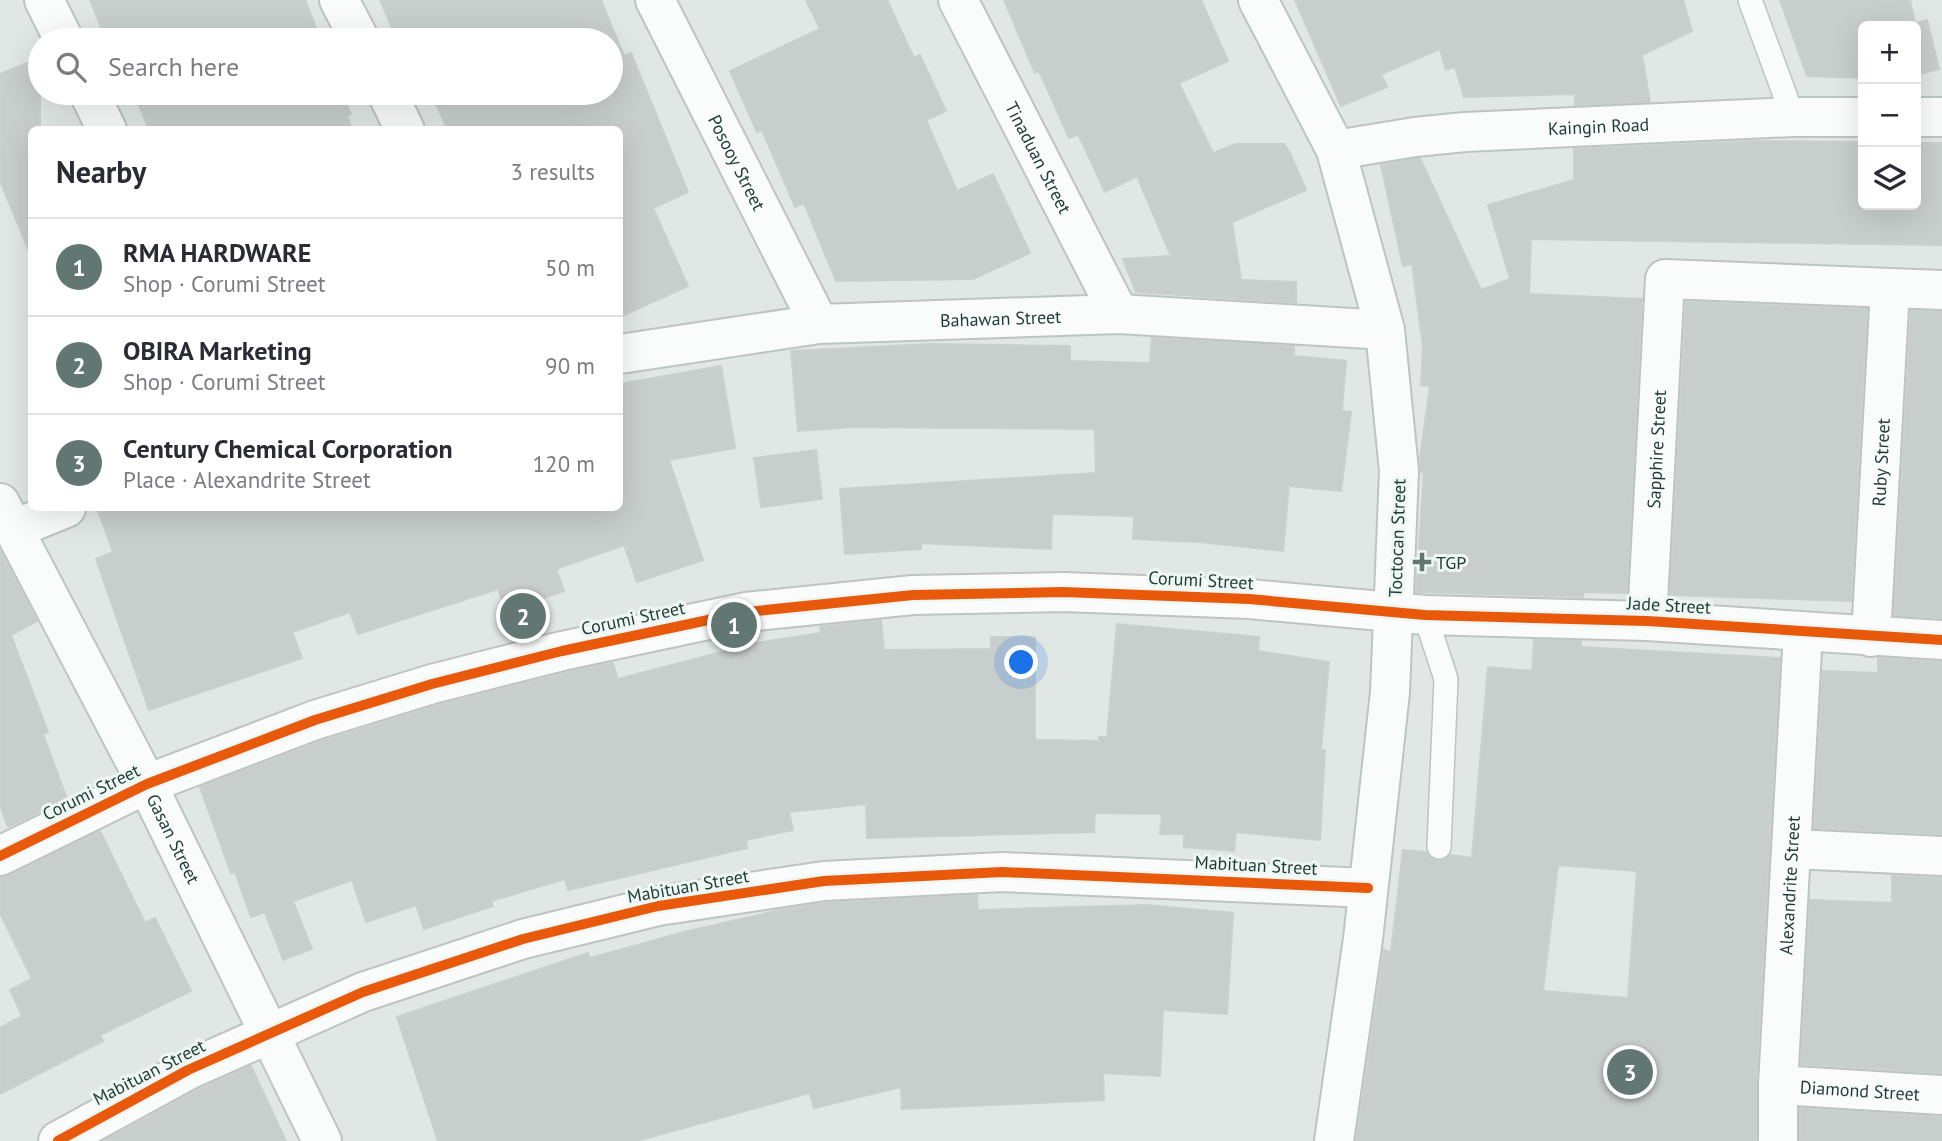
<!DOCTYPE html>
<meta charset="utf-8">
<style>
body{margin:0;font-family:"PT Sans",sans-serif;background:#f2f2f3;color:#2b2b33}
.controls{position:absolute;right:21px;top:21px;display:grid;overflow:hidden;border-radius:10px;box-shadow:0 7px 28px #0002}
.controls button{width:63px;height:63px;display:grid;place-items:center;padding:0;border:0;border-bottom:2px solid #e1e1e2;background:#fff;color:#2b2b33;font:35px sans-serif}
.you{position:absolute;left:1022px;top:663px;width:24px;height:24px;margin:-18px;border:5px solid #fff;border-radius:50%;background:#1a73e8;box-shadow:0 0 0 10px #1a73e833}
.badge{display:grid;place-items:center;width:46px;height:46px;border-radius:50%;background:#637772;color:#fff;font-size:23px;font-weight:700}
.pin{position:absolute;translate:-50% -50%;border:4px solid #fff;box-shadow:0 2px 7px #0006}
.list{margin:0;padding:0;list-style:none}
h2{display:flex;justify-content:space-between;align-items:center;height:91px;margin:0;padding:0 28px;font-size:30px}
h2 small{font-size:23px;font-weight:400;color:#7c7c81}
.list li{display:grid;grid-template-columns:46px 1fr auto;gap:21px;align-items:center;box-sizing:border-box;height:98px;padding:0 28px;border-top:2px solid #e1e1e2}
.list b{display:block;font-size:26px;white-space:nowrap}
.list p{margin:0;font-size:23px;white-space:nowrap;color:#7c7c81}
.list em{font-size:23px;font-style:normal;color:#7c7c81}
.icon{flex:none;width:38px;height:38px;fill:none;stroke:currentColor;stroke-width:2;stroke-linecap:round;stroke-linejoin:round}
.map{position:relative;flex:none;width:1942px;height:1141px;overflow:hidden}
.search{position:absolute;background:#fff;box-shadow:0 7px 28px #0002;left:28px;top:28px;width:595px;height:77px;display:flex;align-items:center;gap:18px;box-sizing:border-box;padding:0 24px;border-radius:38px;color:#7c7c81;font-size:26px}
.panel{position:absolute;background:#fff;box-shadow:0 7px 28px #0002;left:28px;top:126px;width:595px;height:385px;border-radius:10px}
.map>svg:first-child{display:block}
.building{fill:#c8cecc;stroke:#cad0cd;stroke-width:2;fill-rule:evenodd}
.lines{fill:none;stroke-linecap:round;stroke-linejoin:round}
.lane-casing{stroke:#bec4c1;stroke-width:26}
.street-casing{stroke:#bec4c1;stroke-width:42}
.secondary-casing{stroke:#bdc5c2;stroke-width:42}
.lane{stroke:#fafbfb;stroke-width:23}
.street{stroke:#fafbfb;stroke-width:38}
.secondary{stroke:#fafbfb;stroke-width:38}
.cycleway-casing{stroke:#eef7f3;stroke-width:15}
.cycleway{stroke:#e8590c;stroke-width:10}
.poi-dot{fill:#637772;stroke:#eef7f3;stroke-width:2.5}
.labels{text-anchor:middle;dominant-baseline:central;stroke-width:6;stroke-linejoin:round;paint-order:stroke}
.street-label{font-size:18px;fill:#1f3a34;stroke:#eef7f3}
.poi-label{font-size:18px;fill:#1f3a34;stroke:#eef7f3;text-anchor:start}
</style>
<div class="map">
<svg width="1942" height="1141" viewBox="0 0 1942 1141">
<rect width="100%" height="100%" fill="#e1e7e4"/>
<g class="building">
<polygon points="90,0 305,0 321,40 106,40"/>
<polygon points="380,0 601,0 624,56 631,53 688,192 653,208 688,286 620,317 620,130 448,130 431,93 611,93 611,40 397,40"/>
<polygon points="806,0 887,0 914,58 920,55 946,111 926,120 957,191 993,174 1030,253 973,279 836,281 804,203 795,207 762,130 757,132 730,71 820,29"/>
<polygon points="1004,0 1201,0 1228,61 1179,83 1213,153 1236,144 1284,144 1291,155 1306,190 1232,222 1241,280 1296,282 1296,303 1136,292 1123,259 1171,256 1137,176 1105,192 1078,134 1069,138 1039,71 1035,73"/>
<polygon points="1295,0 1683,0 1692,31 1642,55 1650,102 1575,105 1575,94 1464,97 1455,67 1446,70 1440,49 1381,74 1387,87 1341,106"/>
<polygon points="1780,0 1910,0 1915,23 1927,20 1939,69 1916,75 1916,26 1863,26 1863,78 1807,76"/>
<polygon points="40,58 40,130 32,130 31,256 0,181 0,74"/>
<polygon points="134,93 342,93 351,114 347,115 352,130 149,130"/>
<polygon points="1757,141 1863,142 1863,205 1916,205 1916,143 1942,143 1942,245 1531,239 1529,294 1642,299 1627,593 1583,592 1583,597 1416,592 1424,472 1421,472 1420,458 1430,386 1421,385 1423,347 1412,264 1403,266 1381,165 1420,158 1481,290 1510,279 1488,205 1574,180 1574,149"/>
<polygon points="1686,302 1867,309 1851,601 1670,595"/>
<polygon points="1911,311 1942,312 1942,618 1894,615"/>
<polygon points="1152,338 1294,346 1294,356 1346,361 1342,411 1351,412 1341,491 1289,486 1283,551 1199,542 1133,539 1134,516 1052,514 1051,549 921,543 921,549 845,554 840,489 1096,473 1095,429 853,427 798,431 791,351 931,344 1070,346 1070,361 1150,363"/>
<polygon points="721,366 735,448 669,460 703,560 637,582 624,545 556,569 564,591 506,611 498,589 358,634 350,612 292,632 302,658 149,710 96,559 113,552 97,508 620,508 620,384"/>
<polygon points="816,450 822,499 761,507 754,458"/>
<polygon points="0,550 37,621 11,635 48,732 43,734 67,799 8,827 0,805"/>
<polygon points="881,620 884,650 991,649 991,637 1035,637 1035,740 1099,741 1099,737 1107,737 1117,624 1259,637 1258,651 1329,662 1321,750 1325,750 1320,840 1236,832 1234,851 1184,847 1184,834 1160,834 1162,814 1095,813 1094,832 867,838 866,804 789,812 793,830 746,840 747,848 568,890 565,879 491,901 493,906 424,929 416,905 366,922 352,880 293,901 312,949 283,960 265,912 251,917 235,872 231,873 200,787 322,741 438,705 567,672 613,663 618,679 756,643 821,633 820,627"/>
<path d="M1534,640L1581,641V647L1780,658L1756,1084V1141H1356L1384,950L1391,952L1403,850L1426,852L1438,861L1450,855L1472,858L1488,667L1532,671ZM1558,865L1637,871L1628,998L1543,991Z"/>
<polygon points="1878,658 1942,662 1942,834 1814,828 1823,671 1878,673"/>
<polygon points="100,831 145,923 155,918 191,991 100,1035 103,1041 0,1094 0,1028 22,1016 10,990 32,979 0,913 0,878"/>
<polygon points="1892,876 1942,878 1942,1073 1801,1064 1810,900 1892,903"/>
<polygon points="977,895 978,910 1146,905 1233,913 1227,1014 1163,1010 1160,1076 1103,1073 1104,1100 902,1109 901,1087 814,1108 810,1093 637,1141 438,1141 397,1017 588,953 590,958 688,931 780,910 826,903"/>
<polygon points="251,1066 286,1141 104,1141 198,1090"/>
<polygon points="1800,1108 1942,1117 1942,1141 1800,1141"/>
</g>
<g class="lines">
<g class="lane-casing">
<g id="lane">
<polyline points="1750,0 1793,117"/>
<polyline points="1425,615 1446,679 1439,847"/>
</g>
</g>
<g class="street-casing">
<g id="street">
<polyline points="44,0 64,40"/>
<polyline points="339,0 360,40"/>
<path id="s1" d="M655,0L819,324"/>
<path id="s2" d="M958,0L1119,314"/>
<polyline points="89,93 107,130"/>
<polyline points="387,93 405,130"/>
<path id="s3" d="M1647,621L1665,279L1942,290"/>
<path id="s4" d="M1871,637L1890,289"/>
<polyline points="147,784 315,720 432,684 562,651 746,612 913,595 1063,592 1249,599 1425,615 1647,621 1942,640"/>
<polyline points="1793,849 1942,856"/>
<path id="s5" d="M1778,1085L1942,1095"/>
<polyline points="58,1141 188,1070 363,992 523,939 658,906 824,881 1002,872 1368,888"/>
<path id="s6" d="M1778,1141V1085L1803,632"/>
</g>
</g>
<g class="secondary-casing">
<g id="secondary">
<polyline points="1258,0 1336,150 1385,330 1399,471 1390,692 1363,939 1334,1141"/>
<polyline points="1916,117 1942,117"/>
<path id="s7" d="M1336,150L1415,137L1465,132L1793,117H1863"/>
<path id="s8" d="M620,354L819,324L1119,314L1385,330"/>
<path id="s9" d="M0,503L147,784L322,1141"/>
<polyline points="14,529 66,508"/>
<polyline points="0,856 147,784"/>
</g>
</g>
<use href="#lane" class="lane"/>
<use href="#street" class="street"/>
<use href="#secondary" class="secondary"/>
<g class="cycleway-casing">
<g id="cycleway">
<polyline points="0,856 147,784 315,720 432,684 562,651 746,612 913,595 1063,592 1249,599 1425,615 1647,621 1942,640"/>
<polyline points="58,1141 188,1070 363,992 523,939 658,906 824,881 1002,872 1368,888"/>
</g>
</g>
<use href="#cycleway" class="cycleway"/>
</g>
<path class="poi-dot" d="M1418.5 551.5h7v7h7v7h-7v7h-7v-7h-7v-7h7z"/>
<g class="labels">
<g class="street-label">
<text stroke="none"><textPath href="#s7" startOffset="264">Kaingin Road</textPath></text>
<text stroke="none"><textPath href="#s2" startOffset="177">Tinaduan Street</textPath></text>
<text stroke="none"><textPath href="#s1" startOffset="182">Posooy Street</textPath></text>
<text stroke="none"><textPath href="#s8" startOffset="383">Bahawan Street</textPath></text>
<text stroke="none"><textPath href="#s3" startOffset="172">Sapphire Street</textPath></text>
<text stroke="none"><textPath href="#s4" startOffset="175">Ruby Street</textPath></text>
<text transform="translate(1397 538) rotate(-88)">Toctocan Street</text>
<text transform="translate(1201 580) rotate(3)">Corumi Street</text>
<text transform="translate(1669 605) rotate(3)">Jade Street</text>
<text transform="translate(633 618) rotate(-12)">Corumi Street</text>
<text transform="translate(91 792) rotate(-26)">Corumi Street</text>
<text stroke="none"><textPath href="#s9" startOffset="378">Gasan Street</textPath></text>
<text transform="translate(1256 865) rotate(3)">Mabituan Street</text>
<text transform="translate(688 886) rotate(-10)">Mabituan Street</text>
<text stroke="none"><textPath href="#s6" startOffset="256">Alexandrite Street</textPath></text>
<text transform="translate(149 1072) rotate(-27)">Mabituan Street</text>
<text stroke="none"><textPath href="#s5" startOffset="82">Diamond Street</textPath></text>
</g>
<g class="poi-label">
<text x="1436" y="562">TGP</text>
</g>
</g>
</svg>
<div class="controls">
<button>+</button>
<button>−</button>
<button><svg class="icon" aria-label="layers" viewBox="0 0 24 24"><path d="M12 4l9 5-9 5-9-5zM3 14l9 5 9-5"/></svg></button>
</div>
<div class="you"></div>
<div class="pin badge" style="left:734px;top:625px">1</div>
<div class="pin badge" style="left:523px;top:616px">2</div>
<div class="pin badge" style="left:1630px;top:1072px">3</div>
<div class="search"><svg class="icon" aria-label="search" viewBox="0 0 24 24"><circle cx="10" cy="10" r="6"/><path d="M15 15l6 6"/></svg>Search here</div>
<section class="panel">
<h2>Nearby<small>3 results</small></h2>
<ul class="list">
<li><span class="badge">1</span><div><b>RMA HARDWARE</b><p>Shop · Corumi Street</p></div><em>50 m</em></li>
<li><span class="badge">2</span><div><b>OBIRA Marketing</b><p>Shop · Corumi Street</p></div><em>90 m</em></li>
<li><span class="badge">3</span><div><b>Century Chemical Corporation</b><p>Place · Alexandrite Street</p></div><em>120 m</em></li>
</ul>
</section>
</div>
